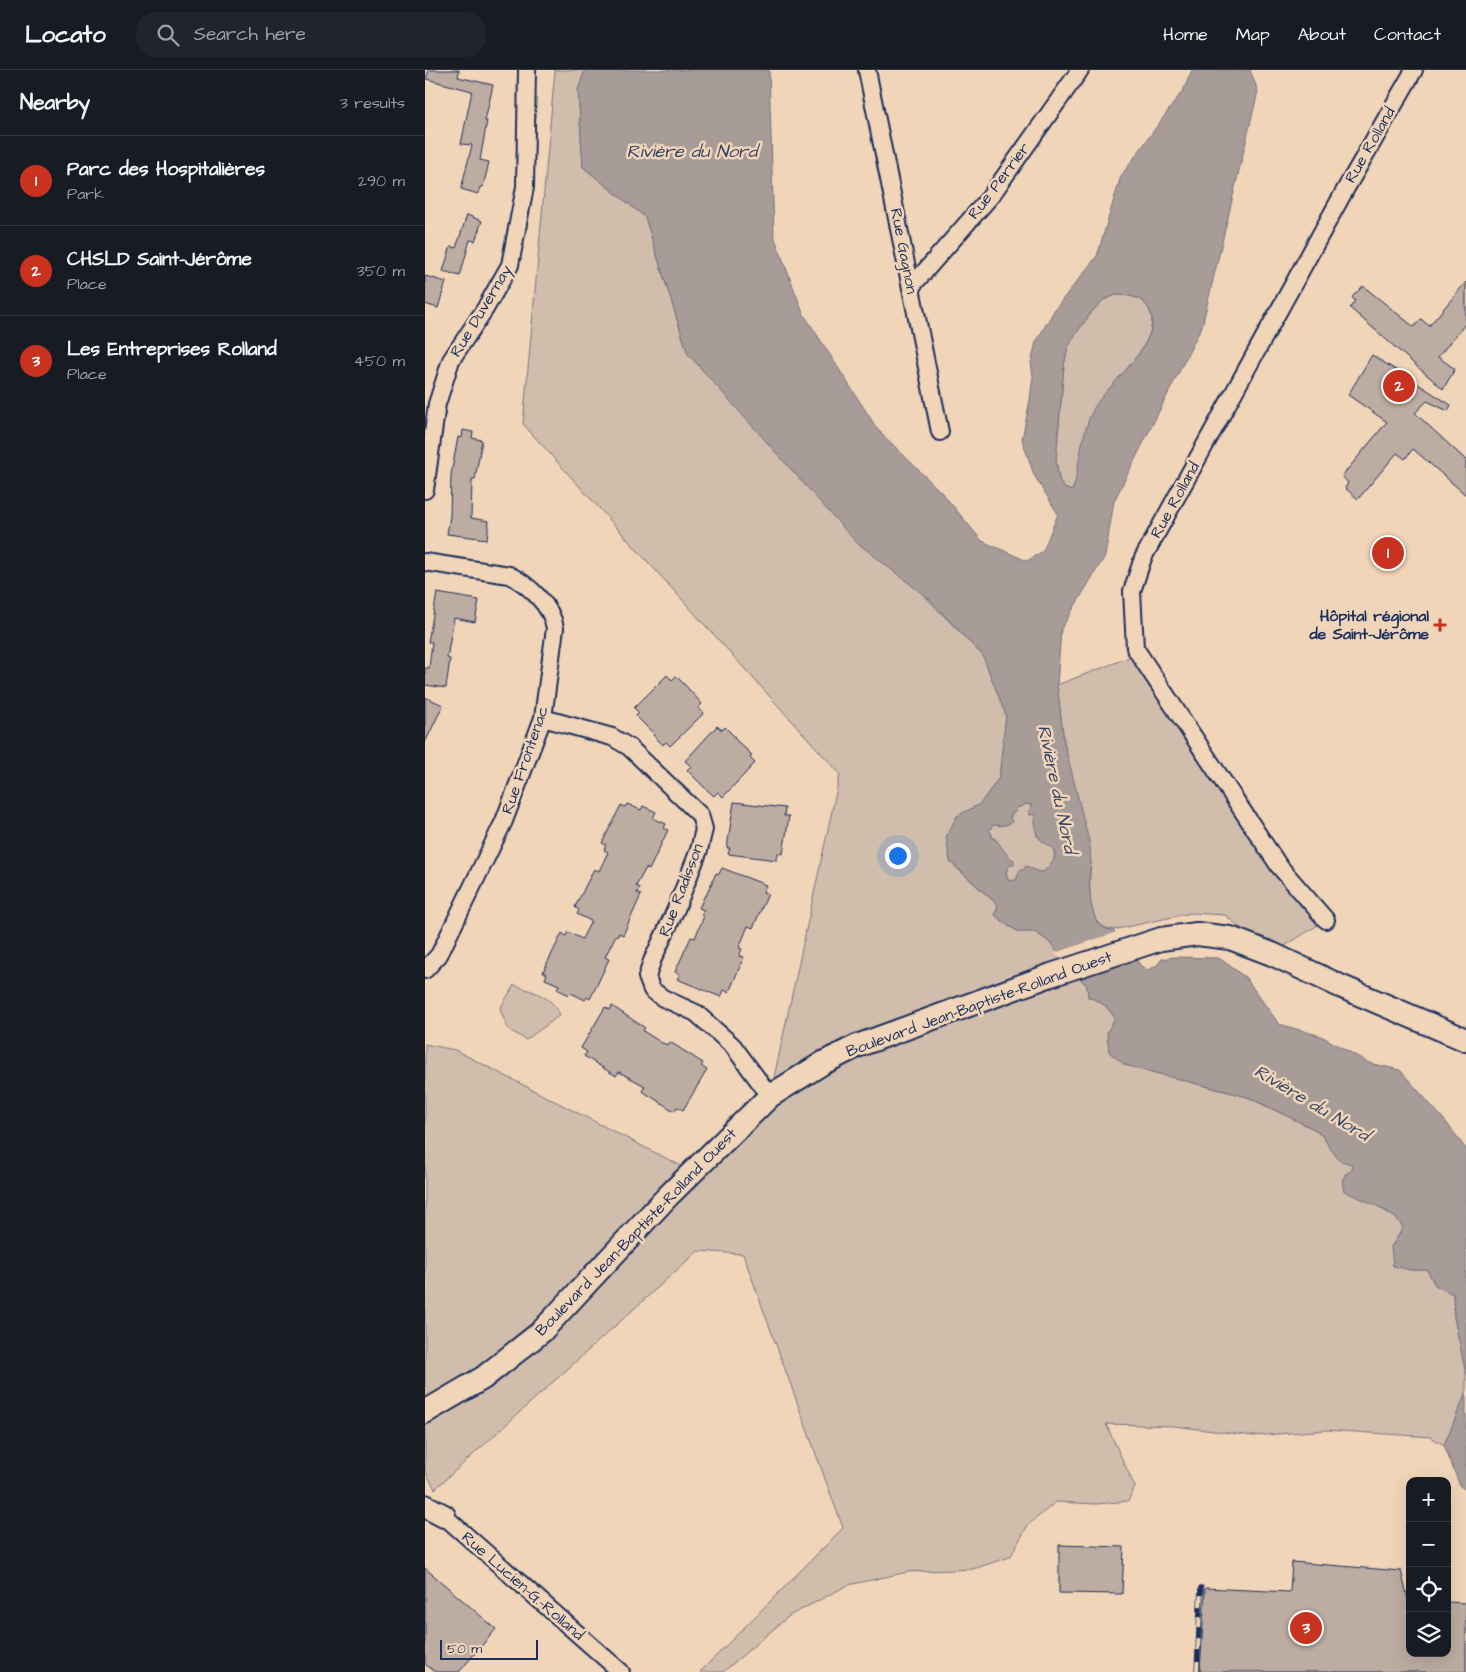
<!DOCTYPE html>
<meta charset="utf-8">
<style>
body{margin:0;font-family:"Architects Daughter",sans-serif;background:#20242c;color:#f1f3f6}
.controls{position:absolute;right:15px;bottom:15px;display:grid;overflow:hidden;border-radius:10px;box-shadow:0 5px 20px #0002}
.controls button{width:45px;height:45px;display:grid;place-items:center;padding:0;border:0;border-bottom:1px solid #363941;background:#171b24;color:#f1f3f6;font:25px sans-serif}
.scale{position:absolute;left:15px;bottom:12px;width:98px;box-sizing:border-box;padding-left:5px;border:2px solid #1b2f5e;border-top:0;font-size:14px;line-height:18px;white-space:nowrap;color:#1b2f5e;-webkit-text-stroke:4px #f1d5b8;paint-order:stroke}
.you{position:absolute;left:472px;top:785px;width:18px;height:18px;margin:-12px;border:4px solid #fff;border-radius:50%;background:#1a73e8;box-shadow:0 0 0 8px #1a73e833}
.badge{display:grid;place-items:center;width:32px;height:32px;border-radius:50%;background:#c8321e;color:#fff;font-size:16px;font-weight:700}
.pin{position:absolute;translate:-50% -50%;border:2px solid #fff;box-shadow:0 1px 5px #0006}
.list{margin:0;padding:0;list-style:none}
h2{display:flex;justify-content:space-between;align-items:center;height:65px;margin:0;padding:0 20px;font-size:21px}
h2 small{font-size:16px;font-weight:400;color:#9ea1a6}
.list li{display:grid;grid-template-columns:32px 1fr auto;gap:15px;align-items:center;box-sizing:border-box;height:90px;padding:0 20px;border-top:1px solid #363941}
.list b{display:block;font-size:19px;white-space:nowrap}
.list p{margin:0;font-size:16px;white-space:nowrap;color:#9ea1a6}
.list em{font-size:16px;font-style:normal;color:#9ea1a6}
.icon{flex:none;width:28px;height:28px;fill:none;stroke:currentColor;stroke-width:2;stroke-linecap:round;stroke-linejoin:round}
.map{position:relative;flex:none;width:1041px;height:1602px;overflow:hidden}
header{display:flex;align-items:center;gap:30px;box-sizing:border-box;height:70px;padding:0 25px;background:#171b24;border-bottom:1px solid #363941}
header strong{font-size:24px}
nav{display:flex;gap:28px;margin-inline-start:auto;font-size:18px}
.search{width:350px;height:45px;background:#20242c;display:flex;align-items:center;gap:12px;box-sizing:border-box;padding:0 18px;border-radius:20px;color:#9ea1a6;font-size:19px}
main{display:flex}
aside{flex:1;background:#171b24}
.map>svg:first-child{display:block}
.green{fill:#d1bdab;stroke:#767684}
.water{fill:#a89c99;stroke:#707081;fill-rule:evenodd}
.pier{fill:#f1d5b8}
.building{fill:#bcaca2;stroke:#1b2f5e}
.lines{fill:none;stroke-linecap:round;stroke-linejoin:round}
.street-casing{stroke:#1b2f5e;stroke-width:20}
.secondary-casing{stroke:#1b2f5e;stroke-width:26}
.street{stroke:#f1d5b8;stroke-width:16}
.secondary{stroke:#f1d5b8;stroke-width:22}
.rail-casing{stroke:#1b2f5e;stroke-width:5.5}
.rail{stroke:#f1d5b8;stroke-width:4;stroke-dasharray:11;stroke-linecap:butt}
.poi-dot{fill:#c8321e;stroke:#f1d5b8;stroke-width:2}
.labels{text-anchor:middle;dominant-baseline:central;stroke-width:5;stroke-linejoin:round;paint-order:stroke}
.street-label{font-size:16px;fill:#1b2f5e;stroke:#f1d5b8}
.poi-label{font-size:16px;font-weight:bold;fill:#1b2f5e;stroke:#f1d5b8;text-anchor:end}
.water-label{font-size:18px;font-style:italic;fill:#37456a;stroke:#f1d5b8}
</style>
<header>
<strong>Locato</strong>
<div class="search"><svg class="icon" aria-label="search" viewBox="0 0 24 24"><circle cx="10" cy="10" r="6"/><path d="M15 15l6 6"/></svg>Search here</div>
<nav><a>Home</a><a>Map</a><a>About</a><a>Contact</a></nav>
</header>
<main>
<aside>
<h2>Nearby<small>3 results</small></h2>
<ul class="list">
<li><span class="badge">1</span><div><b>Parc des Hospitalières</b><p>Park</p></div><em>290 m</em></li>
<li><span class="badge">2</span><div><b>CHSLD Saint-Jérôme</b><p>Place</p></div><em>350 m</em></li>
<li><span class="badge">3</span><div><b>Les Entreprises Rolland</b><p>Place</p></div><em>450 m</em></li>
</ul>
</aside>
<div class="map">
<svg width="1041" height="1602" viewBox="0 0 1041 1602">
<rect width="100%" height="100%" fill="#f1d5b8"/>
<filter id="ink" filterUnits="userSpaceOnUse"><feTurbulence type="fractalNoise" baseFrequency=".02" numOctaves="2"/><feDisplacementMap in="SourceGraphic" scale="10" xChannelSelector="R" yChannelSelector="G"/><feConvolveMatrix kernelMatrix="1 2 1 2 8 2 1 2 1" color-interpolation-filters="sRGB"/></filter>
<g filter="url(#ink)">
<g class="green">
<path d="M130,0H160L153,20L158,97L220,147L263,284L558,586L581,645L574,708L555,734L532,746L525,792L573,835L570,845L580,854L594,862H610L623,871L662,916L663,927C677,931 682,937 690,948L682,963L700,995L822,1027L889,1059L899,1068L904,1077L927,1094V1100L919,1105L955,1138L974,1150L978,1158L966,1177L985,1200H1002L1010,1215L1028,1224L1029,1247L1041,1304V1323L1019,1375L1006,1367L901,1360L828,1366L749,1356L681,1354L710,1417L703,1431L671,1434L631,1432L603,1455L585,1487L548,1499L483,1502L423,1515L364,1546L298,1602H275L418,1458L318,1184L273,1181L10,1419L0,1401V974L30,980L262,1099L345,1026L415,704L98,354Z"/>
<path d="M691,225C704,225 718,227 724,239C738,266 696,304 680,324C677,329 671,333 669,339C658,365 658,395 647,421L639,418L634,409L631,390L639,295L643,277L652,262L666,243L678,230Z"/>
<path d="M713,584L901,850L847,884L800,845L766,843L688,860C683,859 677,857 673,853C663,841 664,808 666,793L639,672L632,615Z"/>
<path d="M601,734L606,735L605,745L609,744L610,745L612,766C623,774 631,776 629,790L619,802H614L601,797L591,810L584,811L581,804L585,789L574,775L571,769L568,768L566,763L564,760L569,755H579L585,750V747L592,738Z"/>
<path d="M89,915C106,921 128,926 135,945L101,970L83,959L75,939Z"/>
</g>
<g class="water">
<path d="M160,0H344L349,166L378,243L453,360L517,423L557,471L602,491L618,481L633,444L609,405L597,369L605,330L608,306L606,293L611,272L630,239L672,186L696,106L759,19L767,0H825L833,21L777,256L689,431L680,486L636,559L632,615L639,672L665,775L666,793L664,810L666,835L672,853L681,859L688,860L716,896L722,900L731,896L737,889L749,887L794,888L820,907L854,954L896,966L944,993L975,1000L1021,1052L1041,1079V1304L1029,1247L1028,1224L1010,1215L1002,1200H985L968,1196L966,1177L978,1158C968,1138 938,1131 919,1121C916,1110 917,1106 927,1100V1094L915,1091L904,1077L899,1067L889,1059L823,1027L700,995L684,982L682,963L690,948C682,937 677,931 663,927L662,916L623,871L610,862H594L580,854L570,845L573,835L525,791L521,767L532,746L555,734L574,708L581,645L558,586L504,529L430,471L263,284L220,147L158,97L153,20ZM691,225C704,225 718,227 724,239C741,271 683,313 669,338C657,360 655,389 650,413L647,421L639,418L634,409L631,390L639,295L643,277L652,262L666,243L678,230ZM601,734L606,735V738L603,742L604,745L609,744L610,745C610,753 609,765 616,770C621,775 626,774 630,781L629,790L619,802H614L601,796L598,800H595L591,810L584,811C580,806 580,800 585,795H589V790C579,786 576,771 567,768L566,763L564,760L569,755C575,756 582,756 587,752L585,747L587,743L591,742L592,738Z"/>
<polygon points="1041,1323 1041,1420 1035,1416 1019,1375"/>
</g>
<polygon class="pier" points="692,862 713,888 653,909 630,883"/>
<g class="building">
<polygon points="4,0 34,0 33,7 68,15 60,51 62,51 55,90 64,92 58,117 55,117 53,124 36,119 47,75 36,74 47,21 1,9"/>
<polygon points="42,145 57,151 50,171 45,170 35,206 18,201 26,176 31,178"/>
<polygon points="0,206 21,212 13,238 0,234"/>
<polygon points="1041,212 1041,253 1013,287 1030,299 1018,319 925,238 930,231 927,227 938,216 989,257 996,249 1004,256"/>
<polygon points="947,285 1026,335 1023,341 1002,331 990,343 1041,390 1041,425 988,379 980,389 972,383 933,429 920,418 923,413 917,406 962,352 923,325"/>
<polygon points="38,360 48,362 47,368 57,370 50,409 47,409 46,448 64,451 62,469 22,464 25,446 26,405 33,367 37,368"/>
<polygon points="12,523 54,530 50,552 29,548 22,588 25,589 21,618 0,615 0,598 4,598 7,572 3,572"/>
<polygon points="242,605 247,610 251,606 260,615 277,634 273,638 279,643 245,676 241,672 238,675 228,665 229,664 211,646 214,643 209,638"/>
<polygon points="0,627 18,635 0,673"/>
<polygon points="292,656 297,660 300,657 310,667 309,668 327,685 325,688 330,693 298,727 293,722 289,726 280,718 262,700 266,696 260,691"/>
<polygon points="309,732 360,738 359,746 364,746 362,759 358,784 353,783 352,790 303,784 305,778 302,778"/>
<polygon points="202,734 216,740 218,736 231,742 228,748 241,754 239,758 243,760 224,800 221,798 211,816 215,818 212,823 216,825 198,865 194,863 193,866 191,865 180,887 184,889 172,915 165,929 162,927 160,930 146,923 144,925 132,919 134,915 120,909 122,904 118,902 137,863 141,866 143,862 157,869 166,851 152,844 154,840 150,837 169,799 174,801 183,782 179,780 181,775 177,773 196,735 200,737"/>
<polygon points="297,798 341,815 338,822 343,824 328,858 323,856 314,878 317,879 314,886 319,887 304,922 299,920 296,927 252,909 255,904 250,902 266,867 270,868 279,846 276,845 279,840 274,838 280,825 281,826 291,803 294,804"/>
<polygon points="187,936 220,958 218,961 237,973 243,975 245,972 278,993 276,996 282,1000 258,1040 252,1037 249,1041 217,1021 220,1016 194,1002 191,1006 159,986 162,982 156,978 180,937 185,940"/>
<polygon points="634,1475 699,1477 697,1524 634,1523"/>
<polygon points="867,1492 976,1501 983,1529 985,1529 985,1583 1022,1583 1022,1532 1041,1533 1041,1602 775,1602 780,1518 865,1522"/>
<polygon points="0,1498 71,1559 34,1602 10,1602 0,1594"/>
</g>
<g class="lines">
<g class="street-casing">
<g id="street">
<polyline points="442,0 515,362"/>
<polyline points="486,217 565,127 655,0"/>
<polyline points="0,420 12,334 26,290 60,239 85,195 100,117 102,0"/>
<path d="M0,492L84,505C103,514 127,536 130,558L118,648L79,751L14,885L0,900"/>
<polyline points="118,648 187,667 204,677 275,745 279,759 274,780 251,839 227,891 222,907 227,920 238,928 271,943 308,976 345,1026"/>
<polyline points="901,850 854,796 710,578 707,521 718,488 920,120 989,0"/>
<polyline points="11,1439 196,1602"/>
</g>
</g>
<g class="secondary-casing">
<g id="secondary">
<polyline points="0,1342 58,1308 116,1262 243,1126 345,1026 398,993 432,976 626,905 736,869 772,864 805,868 847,884 915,916 1041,970"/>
<polyline points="0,1436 19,1446"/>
</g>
</g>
<use href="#street" class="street"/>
<use href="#secondary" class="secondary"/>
<g class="rail-casing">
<polyline id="rail" points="772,1602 776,1518"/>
</g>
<use href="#rail" class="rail"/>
</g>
</g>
<path class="poi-dot" d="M1012.5 547.5h5v5h5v5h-5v5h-5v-5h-5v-5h5z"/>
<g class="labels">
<g class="street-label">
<text transform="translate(945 75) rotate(-60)">Rue Rolland</text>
<text transform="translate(574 111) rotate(-53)">Rue Perrier</text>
<text transform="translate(479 181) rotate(79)">Rue Gagnon</text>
<text transform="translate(56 241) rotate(-59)">Rue Duvernay</text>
<text transform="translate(750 430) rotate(-61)">Rue Rolland</text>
<text transform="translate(100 690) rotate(-71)">Rue Frontenac</text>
<text transform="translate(256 820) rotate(-69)">Rue Radisson</text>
<text transform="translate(554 934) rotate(-20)">Boulevard Jean-Baptiste-Rolland Ouest</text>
<text transform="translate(211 1162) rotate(-46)">Boulevard Jean-Baptiste-Rolland Ouest</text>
<text transform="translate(98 1516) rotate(41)">Rue Lucien-G.-Rolland</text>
</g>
<g class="poi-label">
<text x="1004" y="546">Hôpital régional<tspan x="1004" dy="18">de Saint-Jérôme</tspan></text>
</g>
<g class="water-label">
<text x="267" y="81">Rivière du Nord</text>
<text transform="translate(632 719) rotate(78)">Rivière du Nord</text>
<text transform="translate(887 1033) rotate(31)">Rivière du Nord</text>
</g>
</g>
</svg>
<div class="controls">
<button>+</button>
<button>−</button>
<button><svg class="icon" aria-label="locate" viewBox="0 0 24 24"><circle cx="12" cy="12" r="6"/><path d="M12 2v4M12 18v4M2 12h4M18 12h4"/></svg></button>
<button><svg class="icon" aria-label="layers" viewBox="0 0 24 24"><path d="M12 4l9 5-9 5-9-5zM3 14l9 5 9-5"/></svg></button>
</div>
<div class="scale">50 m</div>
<div class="you"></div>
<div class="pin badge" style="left:963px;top:483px">1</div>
<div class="pin badge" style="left:974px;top:316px">2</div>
<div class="pin badge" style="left:881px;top:1558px">3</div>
</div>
</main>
